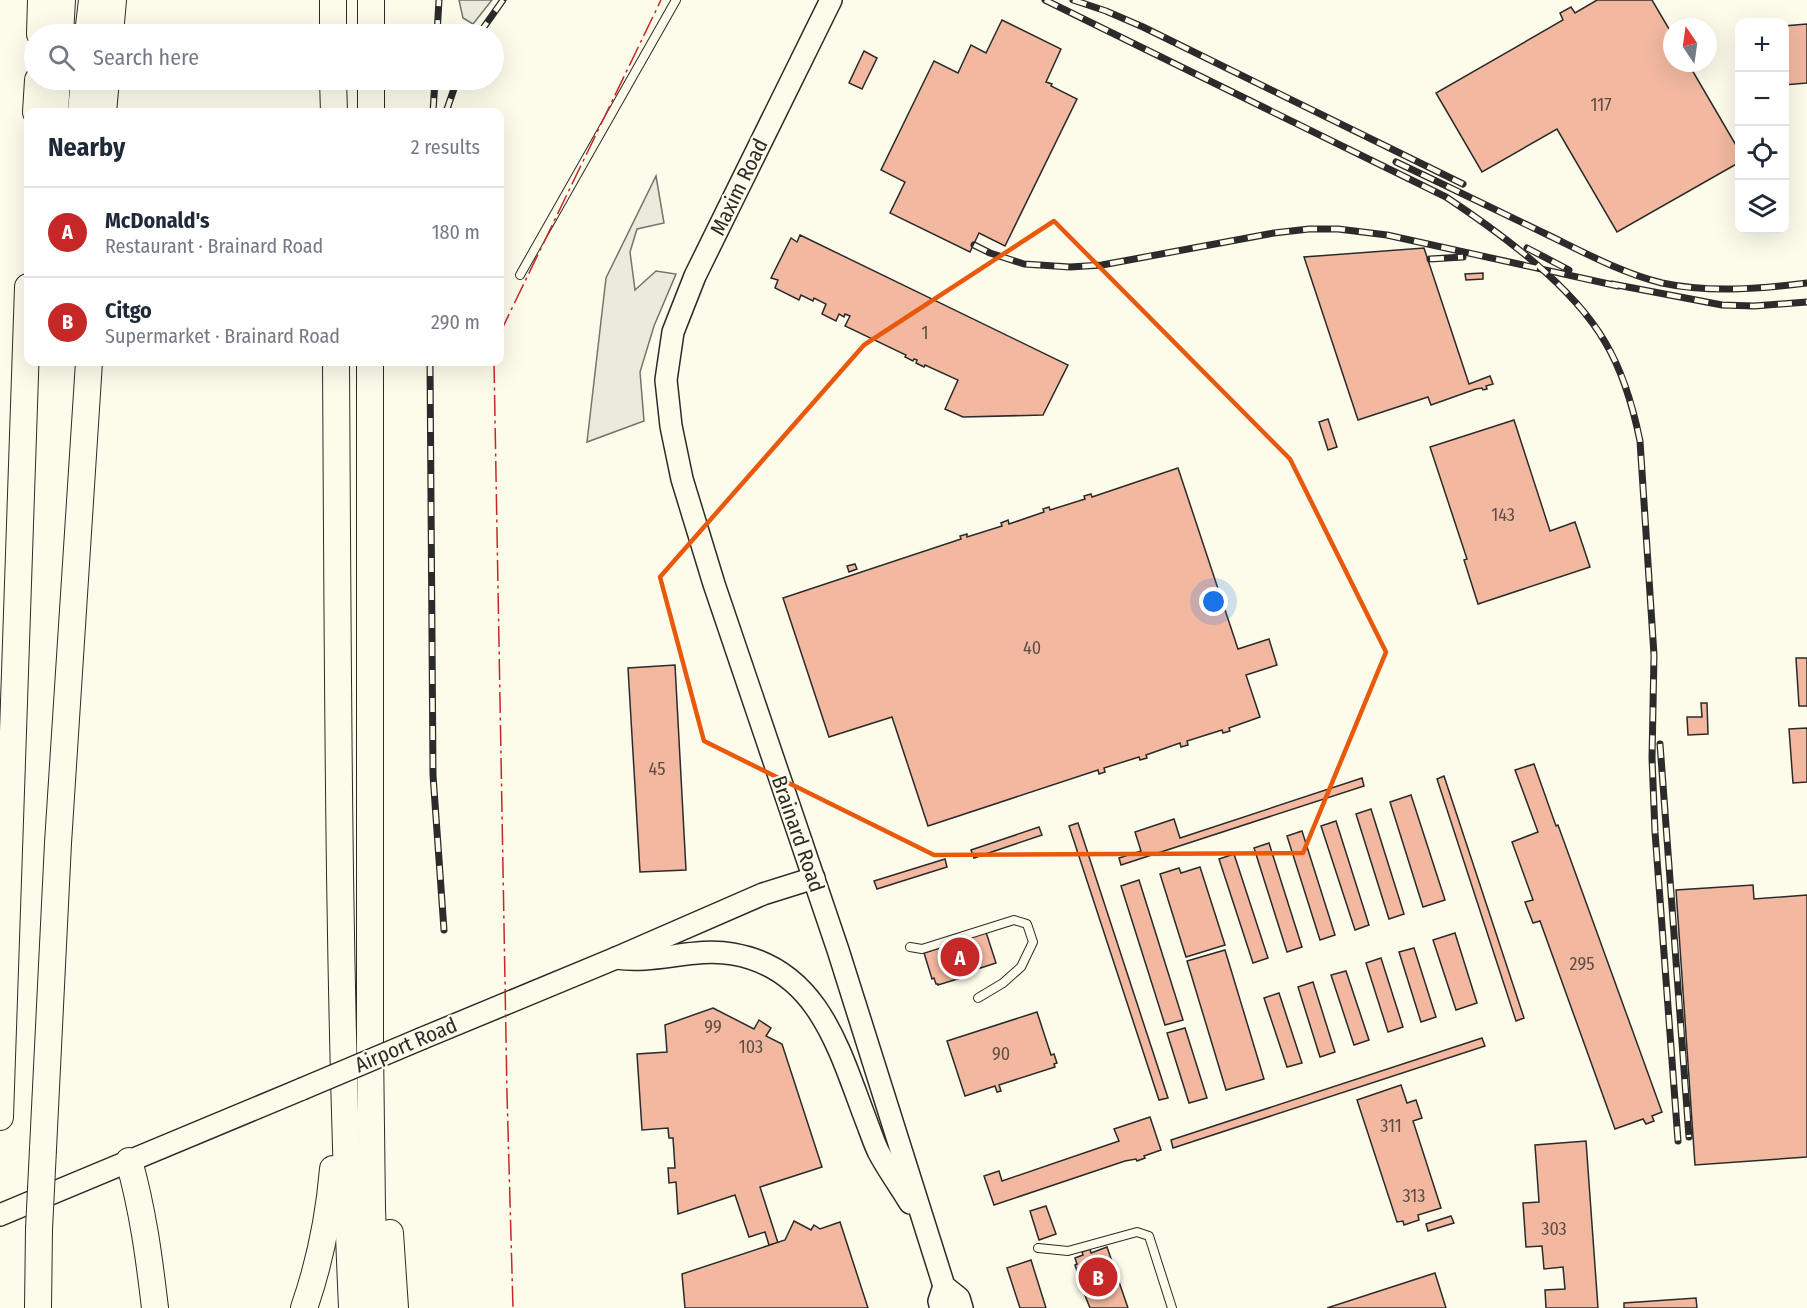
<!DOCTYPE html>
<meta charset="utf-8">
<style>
body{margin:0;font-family:"Fira Sans Condensed",sans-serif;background:#f2f2f3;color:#1f2937}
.controls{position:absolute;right:18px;top:18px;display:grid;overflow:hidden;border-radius:12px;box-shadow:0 6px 24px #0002}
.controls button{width:54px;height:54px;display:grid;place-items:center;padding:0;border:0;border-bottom:2px solid #e0e1e3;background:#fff;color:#1f2937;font:30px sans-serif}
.compass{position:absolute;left:1663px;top:18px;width:54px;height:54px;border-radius:50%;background:#fff;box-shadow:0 6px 24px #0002;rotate:347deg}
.you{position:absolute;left:1214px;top:602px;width:21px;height:21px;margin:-15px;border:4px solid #fff;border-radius:50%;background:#1a73e8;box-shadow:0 0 0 9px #1a73e833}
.badge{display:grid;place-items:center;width:39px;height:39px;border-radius:50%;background:#c62828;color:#fff;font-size:20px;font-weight:700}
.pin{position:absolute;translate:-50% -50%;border:3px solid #fff;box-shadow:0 2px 6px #0006}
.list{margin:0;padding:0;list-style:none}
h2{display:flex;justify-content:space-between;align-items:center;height:78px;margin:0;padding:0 24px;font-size:26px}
h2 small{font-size:20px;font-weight:400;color:#747a83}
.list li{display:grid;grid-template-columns:39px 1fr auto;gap:18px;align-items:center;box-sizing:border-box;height:90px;padding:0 24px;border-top:2px solid #e0e1e3}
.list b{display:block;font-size:22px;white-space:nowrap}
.list p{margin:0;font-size:20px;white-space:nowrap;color:#747a83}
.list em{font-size:20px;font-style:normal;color:#747a83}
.icon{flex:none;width:33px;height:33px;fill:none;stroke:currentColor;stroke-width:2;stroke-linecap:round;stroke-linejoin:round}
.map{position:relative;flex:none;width:1807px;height:1308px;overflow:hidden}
.search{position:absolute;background:#fff;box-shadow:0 6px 24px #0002;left:24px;top:24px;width:480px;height:66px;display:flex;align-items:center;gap:15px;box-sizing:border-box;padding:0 21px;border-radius:33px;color:#747a83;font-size:22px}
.panel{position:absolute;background:#fff;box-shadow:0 6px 24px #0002;left:24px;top:108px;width:480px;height:258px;border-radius:12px}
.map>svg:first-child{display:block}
.green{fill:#ecebdb;stroke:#74746e;stroke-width:1.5}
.building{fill:#f2b8a0;stroke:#2b2b2b;stroke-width:1.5}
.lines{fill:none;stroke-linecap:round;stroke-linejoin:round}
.lane-casing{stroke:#2b2b2b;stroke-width:10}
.secondary-casing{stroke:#2b2b2b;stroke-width:24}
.highway-casing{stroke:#2b2b2b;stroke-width:28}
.lane{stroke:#fdfbea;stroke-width:8}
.secondary{stroke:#fdfbea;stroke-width:21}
.highway{stroke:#fdfbea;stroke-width:26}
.rail-casing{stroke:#2b2b2b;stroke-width:7}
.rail{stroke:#fdfbea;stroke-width:4.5;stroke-dasharray:14;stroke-linecap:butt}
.secondary-bridge-casing{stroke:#2b2b2b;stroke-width:24;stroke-linecap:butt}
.highway-bridge-casing{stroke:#2b2b2b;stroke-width:28;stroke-linecap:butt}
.secondary-bridge{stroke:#fdfbea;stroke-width:21}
.highway-bridge{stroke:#fdfbea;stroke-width:26}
.power{stroke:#c62828;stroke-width:1.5;stroke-dasharray:21 4.5 3 4.5;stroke-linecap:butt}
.marked{fill:none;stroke:#e8590c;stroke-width:4.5;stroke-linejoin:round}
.labels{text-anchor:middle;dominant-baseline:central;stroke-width:4.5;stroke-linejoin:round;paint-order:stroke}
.number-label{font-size:18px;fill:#5d4e48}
.street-label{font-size:21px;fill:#2b2b2b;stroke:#fdfbea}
</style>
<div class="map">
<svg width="1807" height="1308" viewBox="0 0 1807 1308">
<rect width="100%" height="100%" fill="#fdfbea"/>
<g class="green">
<polygon points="459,0 492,0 473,24 463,18"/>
<polygon points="656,176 664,223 637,229 630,252 635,290 656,271 676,274 654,326 640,372 644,421 587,442 606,278"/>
</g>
<g class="building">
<polygon points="1597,0 1652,0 1672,34 1672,63 1688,63 1740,152 1740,162 1617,232 1557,129 1482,172 1436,93 1563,20 1560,13 1571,7 1575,13"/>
<polygon points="1002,20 1061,49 1046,82 1052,84 1051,86 1077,99 1005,246 979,233 970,252 890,213 905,182 881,170 934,61 958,73 971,45 986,53"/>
<polygon points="1807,24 1807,83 1784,85 1784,26"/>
<polygon points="864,51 877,58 862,89 849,83"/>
<polygon points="800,235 1068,365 1043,415 963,417 945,409 958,380 925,365 924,367 916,363 917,360 914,359 913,361 905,357 906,355 845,326 850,316 845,314 844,317 839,314 836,321 822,314 826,304 814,298 813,301 801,295 799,300 775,288 778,280 771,278 791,238 797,242"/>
<polygon points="1424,248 1469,384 1490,376 1493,384 1486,386 1487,389 1483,390 1482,388 1476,389 1431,405 1428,397 1358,420 1304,257"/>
<polygon points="1483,273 1483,279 1466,280 1465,274"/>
<polygon points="1328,419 1337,447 1328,450 1319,422"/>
<polygon points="1514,420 1550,531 1575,522 1590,567 1478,604 1464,560 1467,559 1430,447"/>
<polygon points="1178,468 1238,649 1269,639 1277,665 1246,675 1260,717 1229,728 1230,731 1223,733 1222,730 1187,741 1188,745 1181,747 1180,743 1146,755 1147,758 1140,760 1139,757 1104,768 1105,772 1099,774 1098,770 928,826 892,717 829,737 783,598 961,539 960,536 967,534 967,537 1002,526 1001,523 1008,520 1009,524 1044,512 1043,509 1049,507 1050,510 1085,499 1084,496 1091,494 1092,497"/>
<polygon points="855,564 857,569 849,572 847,566"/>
<polygon points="1796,658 1807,658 1807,706 1799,706"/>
<polygon points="675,665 686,870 640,872 628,668"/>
<polygon points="1701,703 1707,703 1708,734 1688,735 1687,717 1702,717"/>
<polygon points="1807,728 1807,782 1793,783 1789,729"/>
<polygon points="1534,764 1556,826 1558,825 1662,1112 1652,1116 1654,1121 1646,1124 1643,1119 1615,1129 1540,921 1533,923 1525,902 1533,900 1512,842 1538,832 1515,770"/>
<polygon points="1444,776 1524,1018 1516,1021 1437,779"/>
<polygon points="1362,778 1364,786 1121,865 1119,858 1141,851 1135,832 1174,819 1180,838"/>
<polygon points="1411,795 1445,900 1423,907 1390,802"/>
<polygon points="1371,809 1404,914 1389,919 1356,814"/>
<polygon points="1336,821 1369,925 1355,930 1321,826"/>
<polygon points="1078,823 1168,1098 1159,1100 1069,826"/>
<polygon points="1039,827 1042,835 974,858 971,850"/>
<polygon points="1302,831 1335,935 1320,940 1287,836"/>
<polygon points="1269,843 1302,947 1287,952 1254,848"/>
<polygon points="1234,854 1268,958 1253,963 1219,859"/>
<polygon points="945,859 947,867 877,889 874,881"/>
<polygon points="1200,867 1225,945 1186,957 1160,874 1179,868 1181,873"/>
<polygon points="1139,880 1183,1020 1165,1025 1121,886"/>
<polygon points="1753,885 1754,899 1807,895 1807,1157 1695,1165 1676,890"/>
<polygon points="985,929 996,963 968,972 963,975 964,977 938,985 938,984 936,984 934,978 932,979 924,953 946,946 945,942"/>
<polygon points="1455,933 1477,1003 1456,1010 1433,940"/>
<polygon points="1414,948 1436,1017 1421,1022 1399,952"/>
<polygon points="1225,950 1264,1079 1226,1090 1187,961"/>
<polygon points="1381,958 1403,1027 1388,1032 1366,963"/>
<polygon points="1346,971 1369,1040 1354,1045 1331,975"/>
<polygon points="1313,982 1335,1052 1320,1057 1298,987"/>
<polygon points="1279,993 1302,1063 1287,1067 1264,998"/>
<polygon points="713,1008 754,1029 759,1020 771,1028 766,1036 782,1044 822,1167 760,1187 778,1243 769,1245 765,1232 749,1237 735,1195 678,1214 676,1182 669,1183 668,1168 675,1168 673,1138 669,1138 668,1128 642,1130 637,1054 667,1052 665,1025"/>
<polygon points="1037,1012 1051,1055 1054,1054 1057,1063 1054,1064 1055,1067 999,1085 1001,1091 997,1092 995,1086 965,1096 947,1041"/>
<polygon points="1185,1028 1207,1098 1189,1103 1167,1033"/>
<polygon points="1482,1038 1485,1046 1173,1148 1171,1140"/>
<polygon points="1401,1085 1407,1103 1416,1100 1422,1118 1413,1121 1441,1208 1418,1215 1419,1220 1404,1225 1403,1221 1397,1222 1357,1100"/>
<polygon points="1150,1117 1161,1150 1144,1156 1145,1158 1137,1161 1136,1159 1125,1161 994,1205 984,1176 999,1171 1002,1181 1119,1141 1114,1129"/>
<polygon points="1586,1141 1598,1308 1546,1308 1545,1290 1565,1289 1563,1267 1544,1269 1542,1246 1526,1247 1523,1203 1539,1202 1535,1145"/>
<polygon points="1046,1206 1056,1234 1039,1240 1030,1211"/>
<polygon points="1451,1216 1454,1223 1428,1231 1426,1224"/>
<polygon points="794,1221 811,1230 814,1225 820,1229 840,1222 868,1308 685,1308 682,1274 785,1240"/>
<polygon points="1107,1247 1128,1308 1090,1308 1086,1298 1075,1265 1077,1264 1075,1258 1083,1255 1082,1252 1090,1249 1091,1253"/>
<polygon points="1031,1260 1046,1308 1020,1308 1007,1268"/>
<polygon points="1435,1273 1446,1308 1327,1308"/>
<polygon points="1696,1298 1697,1308 1624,1308 1624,1303"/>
</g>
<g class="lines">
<g class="lane-casing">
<g id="lane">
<polyline points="520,275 676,0"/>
<polyline points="910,947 922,949 1014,920 1027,924 1033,942 1021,967 1003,983 978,998"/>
<polyline points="1038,1248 1068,1251 1137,1232 1149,1236 1172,1308"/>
</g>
</g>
<g class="secondary-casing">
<g id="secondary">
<polyline points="831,0 695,276 673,332 666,380 671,426 682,479 714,584 838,950 944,1286 959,1298 962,1308"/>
<path d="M616,958C655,964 694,947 733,954C820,969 840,1053 867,1123C871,1133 874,1143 879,1153C888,1170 900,1186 910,1203"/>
<polyline points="423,1038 616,958 763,894 814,878"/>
<polyline points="0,1215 302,1089"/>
<polyline points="941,1308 939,1301 944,1286"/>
</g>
</g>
<g class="highway-casing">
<g id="highway">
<polyline points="333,0 333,34"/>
<polyline points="371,0 371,34"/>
<polyline points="40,34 41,0"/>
<polyline points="60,34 62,0"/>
<polyline points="88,34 92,0"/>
<polyline points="110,34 113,0"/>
<polyline points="333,80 334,112"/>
<polyline points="36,112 38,80"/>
<polyline points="55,112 57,80"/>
<polyline points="81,112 84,80"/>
<polyline points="103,112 106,80"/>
<polyline points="371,112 371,80"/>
<path d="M336,362C338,677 338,993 352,1308"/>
<polyline points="370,362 370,1047 372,1209 376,1308"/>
<polyline points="0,1117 28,287"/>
<polyline points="43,1149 58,843 89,362"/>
<path d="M129,1161C143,1211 149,1257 155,1308"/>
<polyline points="390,1233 395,1308"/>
<polyline points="38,1308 39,1229"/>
<path d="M304,1308C320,1262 329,1217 333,1169"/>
</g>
</g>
<use href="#lane" class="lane"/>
<use href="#secondary" class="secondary"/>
<use href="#highway" class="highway"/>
<g class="rail-casing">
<g id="rail">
<path d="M1045,0L1446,197C1500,233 1572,285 1605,342C1623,372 1633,407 1640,441L1654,655L1652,758L1655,832L1678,1141"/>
<polyline points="1073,0 1106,11 1143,27 1463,184"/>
<polyline points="437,34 439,0"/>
<polyline points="479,34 503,0"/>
<polyline points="433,112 435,80"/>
<polyline points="446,112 457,80"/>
<path d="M1396,162C1447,186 1498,211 1548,235C1585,253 1622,273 1662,283C1709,293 1759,289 1807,283"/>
<polyline points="974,245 990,253 1024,264 1070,267 1102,265 1274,233 1309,229 1338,229 1387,235 1618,286"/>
<polyline points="1527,248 1569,270"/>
<polyline points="1430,259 1463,257"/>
<polyline points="1612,284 1722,305 1754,306 1807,302"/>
<polyline points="430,362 433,775 444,930"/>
<polyline points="1660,744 1689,1137"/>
</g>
</g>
<use href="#rail" class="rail"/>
<g class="secondary-bridge-casing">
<polyline id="secondary-bridge" points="302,1089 423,1038"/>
</g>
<g class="highway-bridge-casing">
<polyline id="highway-bridge" points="39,1229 43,1149"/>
</g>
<use href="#secondary-bridge" class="secondary-bridge"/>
<use href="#highway-bridge" class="highway-bridge"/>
<g class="power">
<polyline points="500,333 661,0"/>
<polyline points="494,362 507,1094 513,1308"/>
</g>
</g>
<path class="marked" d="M1054,221L1290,459L1386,652L1303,853L934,855L704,741L660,577L864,345Z"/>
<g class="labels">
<g class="number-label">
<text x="1601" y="105">117</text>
<text x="925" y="333">1</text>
<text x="1503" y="515">143</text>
<text x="1032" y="648">40</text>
<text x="657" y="769">45</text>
<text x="1582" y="964">295</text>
<text x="713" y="1027">99</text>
<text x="751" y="1047">103</text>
<text x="1001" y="1054">90</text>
<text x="1391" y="1126">311</text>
<text x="1414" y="1196">313</text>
<text x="1554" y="1229">303</text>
</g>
<g class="street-label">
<text transform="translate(739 187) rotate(-64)">Maxim Road</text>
<text transform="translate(798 834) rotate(71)">Brainard Road</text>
<text transform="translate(406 1045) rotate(-23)">Airport Road</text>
</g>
</g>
</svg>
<div class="controls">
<button>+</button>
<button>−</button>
<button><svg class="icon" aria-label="locate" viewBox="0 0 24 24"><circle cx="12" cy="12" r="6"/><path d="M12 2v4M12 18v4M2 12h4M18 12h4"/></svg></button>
<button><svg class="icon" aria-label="layers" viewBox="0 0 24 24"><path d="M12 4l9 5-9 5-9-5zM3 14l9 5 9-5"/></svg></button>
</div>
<svg class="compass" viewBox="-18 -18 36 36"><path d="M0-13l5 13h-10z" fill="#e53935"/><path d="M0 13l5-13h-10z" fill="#747a83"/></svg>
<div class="you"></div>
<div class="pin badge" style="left:960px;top:957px">A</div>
<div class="pin badge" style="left:1098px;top:1277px">B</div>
<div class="search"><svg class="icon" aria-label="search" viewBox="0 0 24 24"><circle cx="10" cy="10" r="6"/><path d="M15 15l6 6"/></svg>Search here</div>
<section class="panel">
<h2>Nearby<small>2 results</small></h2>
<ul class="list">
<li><span class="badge">A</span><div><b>McDonald's</b><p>Restaurant · Brainard Road</p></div><em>180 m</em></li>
<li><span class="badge">B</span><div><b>Citgo</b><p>Supermarket · Brainard Road</p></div><em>290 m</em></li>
</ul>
</section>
</div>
